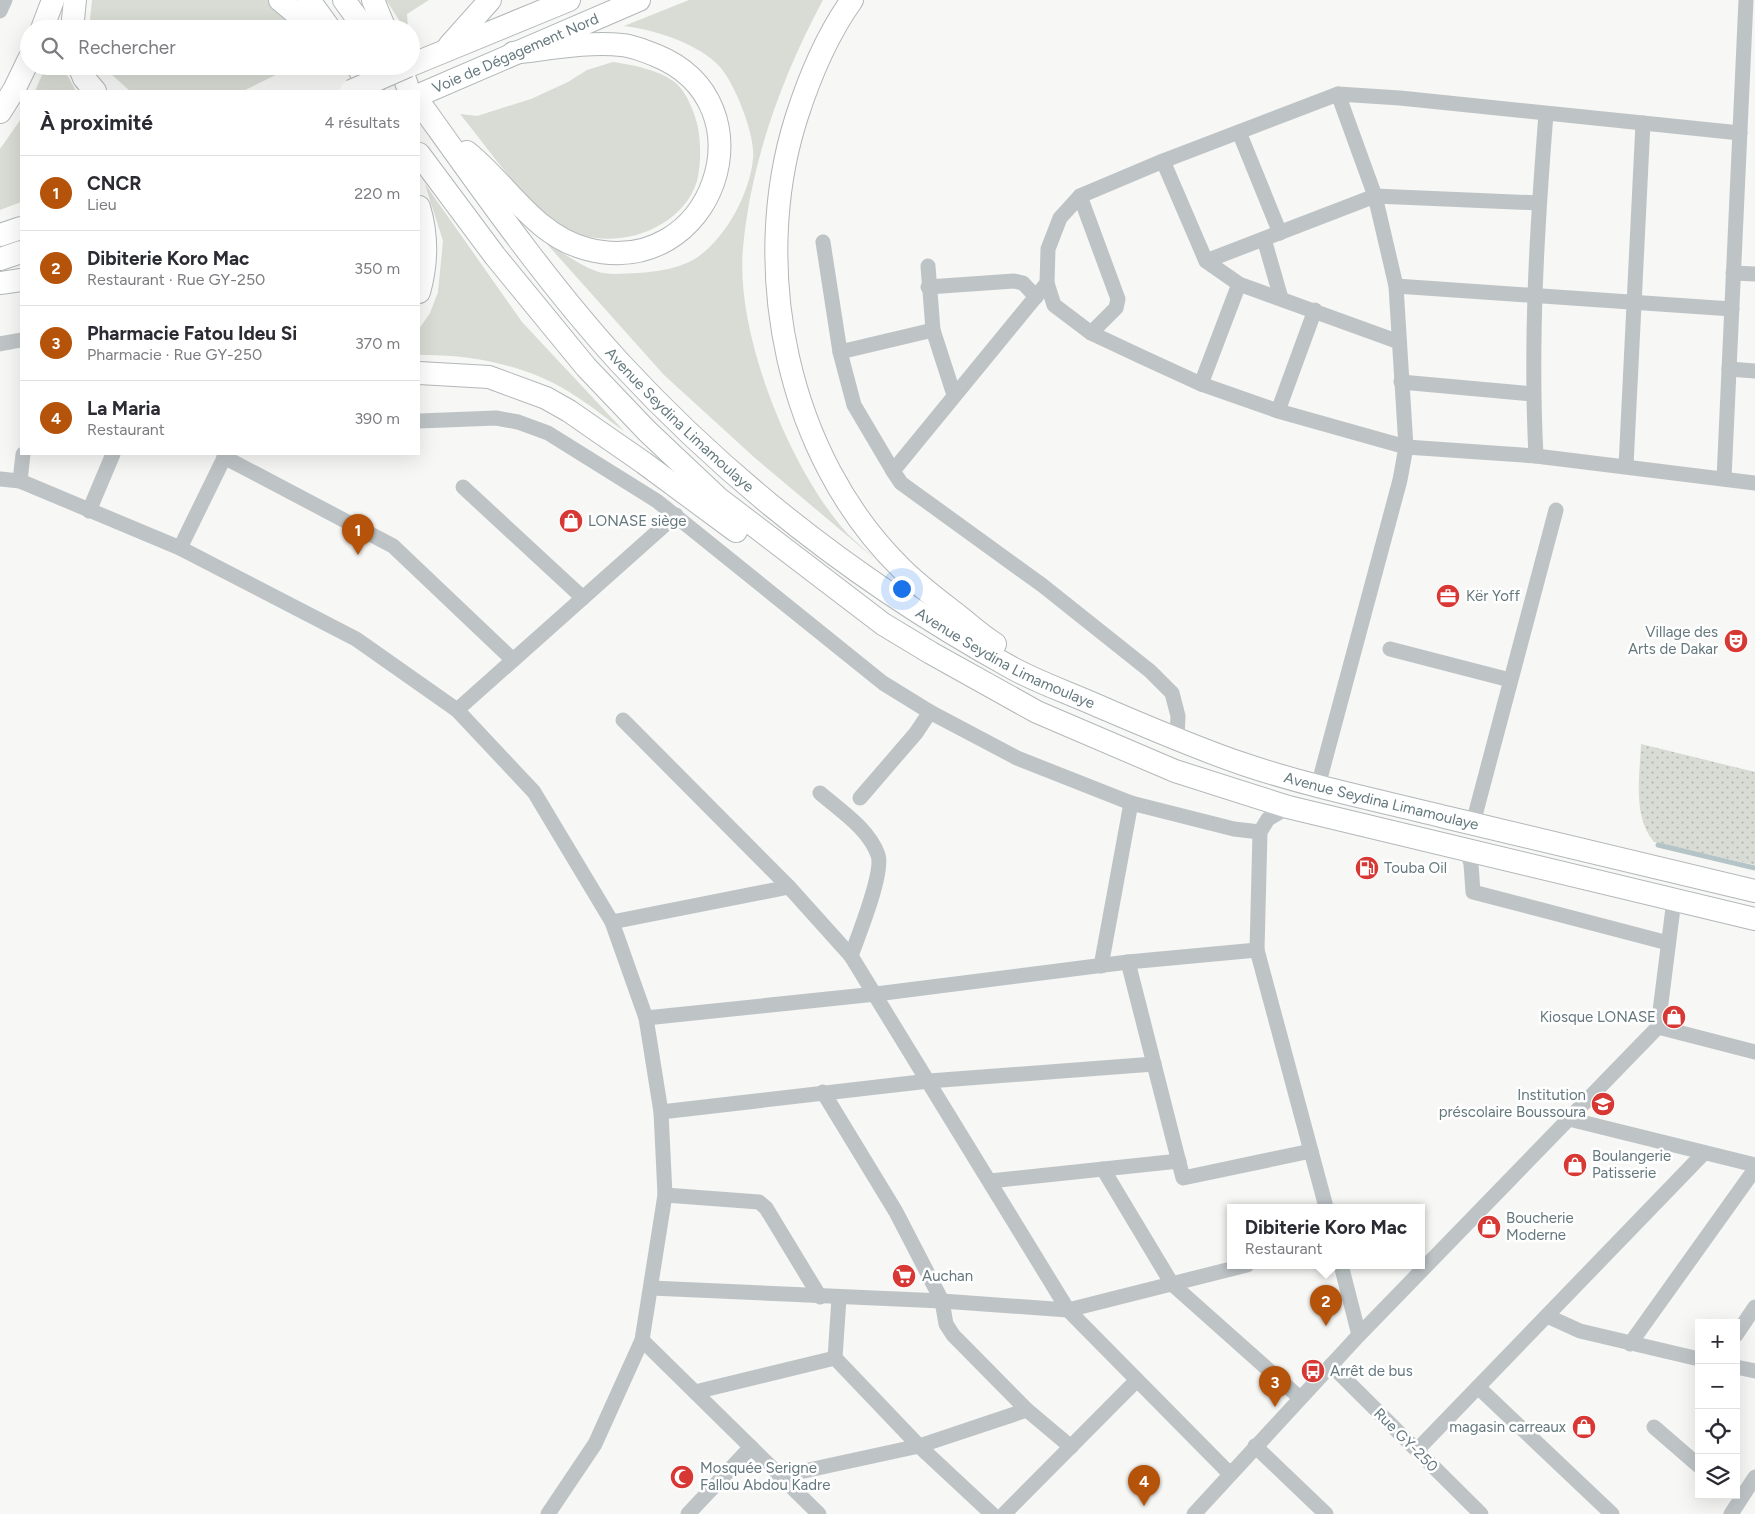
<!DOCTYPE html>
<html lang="fr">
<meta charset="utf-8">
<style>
body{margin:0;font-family:Figtree,sans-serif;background:#f2f2f3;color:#2b2b33}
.controls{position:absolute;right:15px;bottom:15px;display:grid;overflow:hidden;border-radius:0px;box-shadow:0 5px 20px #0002}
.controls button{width:45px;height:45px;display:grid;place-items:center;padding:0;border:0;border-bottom:1px solid #e1e1e2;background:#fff;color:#2b2b33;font:25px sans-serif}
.you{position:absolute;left:901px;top:588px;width:18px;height:18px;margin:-12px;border:4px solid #fff;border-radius:50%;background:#1a73e8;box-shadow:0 0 0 8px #1a73e833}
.badge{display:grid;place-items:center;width:32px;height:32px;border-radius:50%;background:#b45309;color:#fff;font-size:16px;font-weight:700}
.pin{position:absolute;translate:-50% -41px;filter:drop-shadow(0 1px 2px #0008)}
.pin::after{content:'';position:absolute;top:26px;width:18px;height:15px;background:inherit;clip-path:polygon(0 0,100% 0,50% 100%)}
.popup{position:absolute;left:1227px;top:1204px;width:198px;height:65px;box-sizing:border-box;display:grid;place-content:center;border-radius:0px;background:#fff;filter:drop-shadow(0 1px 4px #0005);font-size:16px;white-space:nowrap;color:#7c7c81}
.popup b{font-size:19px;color:#2b2b33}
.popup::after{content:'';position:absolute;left:50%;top:100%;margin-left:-10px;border:10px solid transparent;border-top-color:#fff}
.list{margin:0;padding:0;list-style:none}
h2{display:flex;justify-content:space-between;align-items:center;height:65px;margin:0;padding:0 20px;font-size:21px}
h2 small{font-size:16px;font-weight:400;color:#7c7c81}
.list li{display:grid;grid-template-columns:32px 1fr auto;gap:15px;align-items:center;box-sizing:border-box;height:75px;padding:0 20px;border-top:1px solid #e1e1e2}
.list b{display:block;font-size:19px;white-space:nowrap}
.list p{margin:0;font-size:16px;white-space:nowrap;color:#7c7c81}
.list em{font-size:16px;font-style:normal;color:#7c7c81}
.icon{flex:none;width:28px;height:28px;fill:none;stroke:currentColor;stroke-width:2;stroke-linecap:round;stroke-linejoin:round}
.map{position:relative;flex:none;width:1755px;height:1514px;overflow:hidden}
.search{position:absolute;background:#fff;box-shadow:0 5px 20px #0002;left:20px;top:20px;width:400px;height:55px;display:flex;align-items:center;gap:12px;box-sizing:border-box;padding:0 18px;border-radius:28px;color:#7c7c81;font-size:19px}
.panel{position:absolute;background:#fff;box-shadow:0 5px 20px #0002;left:20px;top:90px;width:400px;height:365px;border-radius:0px}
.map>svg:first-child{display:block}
.grass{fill:#d8dcd4}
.garden{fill:url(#garden-dots)}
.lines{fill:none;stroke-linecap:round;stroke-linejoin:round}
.stream{stroke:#b5c4c6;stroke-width:5}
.highway-casing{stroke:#b2b7b9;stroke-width:24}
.minor{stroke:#bec4c6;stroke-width:15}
.highway{stroke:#fff;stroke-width:22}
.highway-bridge-casing{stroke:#b2b7b9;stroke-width:24;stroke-linecap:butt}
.highway-bridge{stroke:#fff;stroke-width:22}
.labels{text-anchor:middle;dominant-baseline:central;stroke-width:5;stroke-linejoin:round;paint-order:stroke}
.street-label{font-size:15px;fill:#64787d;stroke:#fff}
.poi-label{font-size:15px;fill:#64787d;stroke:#fff;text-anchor:start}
</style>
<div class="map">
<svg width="1755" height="1514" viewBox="0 0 1755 1514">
<defs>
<pattern id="garden-dots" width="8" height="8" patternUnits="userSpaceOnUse" patternTransform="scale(1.25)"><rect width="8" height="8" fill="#d8dcd4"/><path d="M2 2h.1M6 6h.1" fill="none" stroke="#b3b7b1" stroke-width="1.8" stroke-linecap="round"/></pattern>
</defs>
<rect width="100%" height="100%" fill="#f7f7f5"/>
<g class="grass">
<polygon points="92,0 269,0 298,29 89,29"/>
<polygon points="386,0 429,0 407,14 408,29 405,29"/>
<path d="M689,0H823C782,76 751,161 743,248C735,331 787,461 840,525C850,538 864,548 875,559L755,458L664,375L547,244C563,252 579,265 596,271C608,276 626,273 638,273C657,272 683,268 699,256C727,236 750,192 753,159C756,136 735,84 720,67C700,44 653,29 624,26Z"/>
<path d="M613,62C633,65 661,70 677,84C688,95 695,114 698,128C701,144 701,165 697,181C681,233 607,254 564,227C521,199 492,153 460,114L477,116L531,99L568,82L587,70Z"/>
<polygon points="46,66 62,66 76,91 35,91"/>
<polygon points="102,66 294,66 243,91 130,91"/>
<polygon points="21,119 21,202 0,210 0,149"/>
<path d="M425,184L522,322L624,431C608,420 593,407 577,397C531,366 473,354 419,355V329L430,313L438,292L443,241Z"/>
</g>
<path class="garden" d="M1641,744L1755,772V865L1654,842C1632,816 1640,775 1641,744Z"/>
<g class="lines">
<polyline class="stream" points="1658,845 1755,868"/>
<g class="highway-casing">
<g id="highway">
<polyline points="280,0 315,29"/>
<polyline points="309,0 330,29"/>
<polyline points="344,0 365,29"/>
<polyline points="373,0 385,29"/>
<path d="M852,0C827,35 809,78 796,119C749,269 787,456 901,568C918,585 937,599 956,614C969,624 981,635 995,644"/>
<polyline points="42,29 53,0"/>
<polyline points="72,29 75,0"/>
<polyline points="449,46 490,0"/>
<polyline points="411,65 569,0"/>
<polyline points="79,66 84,78 95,91"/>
<polyline points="357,66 373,91"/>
<polyline points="400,66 407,85"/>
<path id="s1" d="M419,95L639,0"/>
<path id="s2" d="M419,102C483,191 546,282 621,364C734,486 868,589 1014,669C1040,683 1069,693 1096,705C1145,726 1195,748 1246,765C1312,787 1381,801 1449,818C1551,842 1653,866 1755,891"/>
<polyline points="0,112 14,90 29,59"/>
<path d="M467,152C507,184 535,236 587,249C713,282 775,103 655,55C644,51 634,46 622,45C587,41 549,49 513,53"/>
<polyline points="419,154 495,256 586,367 647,431 718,498 883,624 931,653 1037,712 1175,771 1288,807 1755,919"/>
<path d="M419,207C427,234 427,264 419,292"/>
<polyline points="0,235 21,228"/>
<polyline points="0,259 21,252"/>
<polyline points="0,283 21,280"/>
<polyline points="419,373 489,377 546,398 569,411 644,463 736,531"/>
</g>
</g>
<g class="minor">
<polyline points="0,11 5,0"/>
<polyline points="1239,132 1280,233"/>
<polyline points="1740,133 1400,98 1338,94 1163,161 1080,196 1060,218 1048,249 1047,283 1054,305 1091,333 1140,356 1201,384 1278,411 1406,447 1536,456 1755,483"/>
<polyline points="1163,161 1206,261 1239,284 1399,342"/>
<polyline points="1080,196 1118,299 1116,308 1091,333"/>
<polyline points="1264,239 1281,298"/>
<polyline points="823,242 840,352 854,405 893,471"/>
<polyline points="1206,261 1375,196 1539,203"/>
<polyline points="928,266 933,330 954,395"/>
<polyline points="1733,273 1755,274"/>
<polyline points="1047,283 893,471 901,483 1042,585 1150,671 1172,693 1178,716 1177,739"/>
<polyline points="1396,286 1732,309"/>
<polyline points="928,287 1014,281 1023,283 1036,297"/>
<polyline points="0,344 21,340"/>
<polyline points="840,352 933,330"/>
<polyline points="1729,369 1755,371"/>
<polyline points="1401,382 1533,394"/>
<polyline points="1201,384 1239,284"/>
<polyline points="1278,411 1315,310"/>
<polyline points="419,421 496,418 518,422 548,433 657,501 883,683 930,712 1017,758 1131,803 1234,829 1260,832"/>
<path d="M1536,456C1530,342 1537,228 1546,114"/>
<polyline points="224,457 393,546 513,660"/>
<polyline points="1626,466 1643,123"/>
<polyline points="0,479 20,481 180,548 356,639 457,710 534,792 612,922 646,1018 661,1112 665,1195 642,1340 595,1444 548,1514"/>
<polyline points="1724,479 1746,0"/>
<polyline points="20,481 23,454"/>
<polyline points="463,487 583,598"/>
<polyline points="89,511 113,454"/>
<polyline points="180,548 226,454"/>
<polyline points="1390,649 1510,680"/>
<polyline points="457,710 676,515"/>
<polyline points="623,720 789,887 851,956 1068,1310 1229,1473 1233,1470"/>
<polyline points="1318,786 1400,480 1406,447 1396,286 1375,196 1338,94"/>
<path d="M820,793C841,811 869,829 878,855C884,873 858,936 851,956"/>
<polyline points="860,798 916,733 930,712"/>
<polyline points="1288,807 1268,819 1260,832 1257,950 1326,1207"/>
<polyline points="1473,823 1556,510"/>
<polyline points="1467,850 1471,864 1473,892 1668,943"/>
<polyline points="612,922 789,887"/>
<polyline points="1128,962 1183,1178 1311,1151"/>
<polyline points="1101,966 1131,803"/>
<polyline points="646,1018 876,994 1128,962 1257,950"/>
<polyline points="1658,1027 1755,1052"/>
<polyline points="823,1092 896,1212 942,1301 946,1324 953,1335 1027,1410 1071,1447"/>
<polyline points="661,1112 929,1081 1154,1064"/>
<polyline points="1569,1119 1755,1165"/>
<polyline points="1103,1169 1172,1284 1300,1398"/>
<polyline points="990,1181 1179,1161"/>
<polyline points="665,1195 759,1202 766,1208 820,1297"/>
<polyline points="1341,1265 1359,1335"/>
<polyline points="651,1288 942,1301 1068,1310 1247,1265"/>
<polyline points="839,1298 835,1358 919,1446 992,1514"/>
<polyline points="1547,1316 1580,1331 1699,1359"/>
<polyline points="1736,1335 1755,1307"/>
<polyline points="642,1340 819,1514"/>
<polyline points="1630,1344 1755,1169"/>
<polyline points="1331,1365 1481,1514"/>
<polyline points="1736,1367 1755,1371"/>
<polyline points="1478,1387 1612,1514"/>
<polyline points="695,1392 835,1358"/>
<polyline points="1654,1427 1699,1466"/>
<polyline points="1255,1446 1326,1514"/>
<polyline points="1417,1450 1704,1153"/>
<polyline points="781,1476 919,1446 1027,1410"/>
<polyline points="688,1514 751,1447"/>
<polyline points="1004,1514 1137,1380"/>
<polyline points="1194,1514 1359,1335 1658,1027 1674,900"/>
<polyline points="1731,1514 1755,1477"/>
</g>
<use href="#highway" class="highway"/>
<g class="highway-bridge-casing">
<polyline id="highway-bridge" points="351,91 408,66"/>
</g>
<use href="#highway-bridge" class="highway-bridge"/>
</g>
<defs>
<g id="shop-disc" transform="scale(1.25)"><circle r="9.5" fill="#d73834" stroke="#fff"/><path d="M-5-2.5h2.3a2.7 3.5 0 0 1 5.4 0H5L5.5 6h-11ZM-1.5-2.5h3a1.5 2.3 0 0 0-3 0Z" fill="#fff"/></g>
<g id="office-disc" transform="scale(1.25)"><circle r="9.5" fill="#d73834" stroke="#fff"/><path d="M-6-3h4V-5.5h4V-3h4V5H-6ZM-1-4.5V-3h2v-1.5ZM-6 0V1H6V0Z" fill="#fff"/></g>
<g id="theatre-disc" transform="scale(1.25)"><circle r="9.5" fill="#d73834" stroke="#fff"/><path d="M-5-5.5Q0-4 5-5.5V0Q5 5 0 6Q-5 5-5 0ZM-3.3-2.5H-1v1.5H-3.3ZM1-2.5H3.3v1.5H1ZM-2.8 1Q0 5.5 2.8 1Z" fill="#fff"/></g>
<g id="fuel-disc" transform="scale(1.25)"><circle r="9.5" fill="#d73834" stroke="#fff"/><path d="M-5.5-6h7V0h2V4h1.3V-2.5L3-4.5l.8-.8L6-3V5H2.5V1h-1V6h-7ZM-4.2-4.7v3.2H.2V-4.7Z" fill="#fff"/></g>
<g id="school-disc" transform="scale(1.25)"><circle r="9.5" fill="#d73834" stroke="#fff"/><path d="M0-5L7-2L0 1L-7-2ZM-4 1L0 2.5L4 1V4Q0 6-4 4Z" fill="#fff"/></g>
<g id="supermarket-disc" transform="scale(1.25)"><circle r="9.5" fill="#d73834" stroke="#fff"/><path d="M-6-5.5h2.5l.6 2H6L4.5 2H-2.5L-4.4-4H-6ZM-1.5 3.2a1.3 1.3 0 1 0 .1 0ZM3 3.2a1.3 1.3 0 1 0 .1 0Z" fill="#fff"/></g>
<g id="bus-disc" transform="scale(1.25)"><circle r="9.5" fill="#d73834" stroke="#fff"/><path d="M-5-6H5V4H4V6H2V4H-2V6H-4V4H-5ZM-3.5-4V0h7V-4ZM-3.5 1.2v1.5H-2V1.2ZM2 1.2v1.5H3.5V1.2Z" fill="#fff"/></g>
<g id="mosque-disc" transform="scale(1.25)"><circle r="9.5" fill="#d73834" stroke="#fff"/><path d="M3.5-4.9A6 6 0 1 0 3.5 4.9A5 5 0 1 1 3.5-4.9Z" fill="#fff"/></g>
</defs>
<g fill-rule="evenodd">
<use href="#shop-disc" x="571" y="521"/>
<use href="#office-disc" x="1448" y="596"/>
<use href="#theatre-disc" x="1736" y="641"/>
<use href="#fuel-disc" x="1367" y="868"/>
<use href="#shop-disc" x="1674" y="1017"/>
<use href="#school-disc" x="1603" y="1104"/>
<use href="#shop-disc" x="1575" y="1165"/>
<use href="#shop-disc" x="1489" y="1227"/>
<use href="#supermarket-disc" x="904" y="1276"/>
<use href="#bus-disc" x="1313" y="1371"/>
<use href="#shop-disc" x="1584" y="1427"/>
<use href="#mosque-disc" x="682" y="1477"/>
</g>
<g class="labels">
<g class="street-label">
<text stroke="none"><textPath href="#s1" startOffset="105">Voie de Dégagement Nord</textPath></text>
<text stroke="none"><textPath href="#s2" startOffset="412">Avenue Seydina Limamoulaye</textPath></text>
<text stroke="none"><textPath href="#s2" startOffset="818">Avenue Seydina Limamoulaye</textPath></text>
<text stroke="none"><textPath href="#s2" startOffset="1222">Avenue Seydina Limamoulaye</textPath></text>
<text transform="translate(1406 1440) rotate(45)">Rue GY-250</text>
</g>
<g class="poi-label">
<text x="588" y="521">LONASE siège</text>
<text x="1466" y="596">Kër Yoff</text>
<text x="1718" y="632" text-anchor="end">Village des<tspan x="1718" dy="17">Arts de Dakar</tspan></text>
<text x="1384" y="868">Touba Oil</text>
<text x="1656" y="1017" text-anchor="end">Kiosque LONASE</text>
<text x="1586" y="1095" text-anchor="end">Institution<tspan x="1586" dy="17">préscolaire Boussoura</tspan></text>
<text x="1592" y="1156">Boulangerie<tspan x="1592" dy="17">Patisserie</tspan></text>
<text x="1506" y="1218">Boucherie<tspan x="1506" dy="17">Moderne</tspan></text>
<text x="922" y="1276">Auchan</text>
<text x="1330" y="1371">Arrêt de bus</text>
<text x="1566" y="1427" text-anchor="end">magasin carreaux</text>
<text x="700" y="1468">Mosquée Serigne<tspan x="700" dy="17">Fallou Abdou Kadre</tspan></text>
</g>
</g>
</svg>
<div class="controls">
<button>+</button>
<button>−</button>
<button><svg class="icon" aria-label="locate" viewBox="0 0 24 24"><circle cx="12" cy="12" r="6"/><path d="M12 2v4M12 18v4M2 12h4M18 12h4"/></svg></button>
<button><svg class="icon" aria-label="layers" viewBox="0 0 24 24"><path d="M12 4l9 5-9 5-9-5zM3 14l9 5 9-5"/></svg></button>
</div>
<div class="you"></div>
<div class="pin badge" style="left:358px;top:555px">1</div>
<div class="pin badge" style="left:1326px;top:1326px">2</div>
<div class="popup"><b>Dibiterie Koro Mac</b>Restaurant</div>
<div class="pin badge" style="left:1275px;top:1407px">3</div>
<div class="pin badge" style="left:1144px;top:1506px">4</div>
<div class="search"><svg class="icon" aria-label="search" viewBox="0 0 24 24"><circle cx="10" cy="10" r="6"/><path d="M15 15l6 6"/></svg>Rechercher</div>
<section class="panel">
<h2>À proximité<small>4 résultats</small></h2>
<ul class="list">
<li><span class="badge">1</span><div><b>CNCR</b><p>Lieu</p></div><em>220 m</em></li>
<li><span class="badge">2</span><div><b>Dibiterie Koro Mac</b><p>Restaurant · Rue GY-250</p></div><em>350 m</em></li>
<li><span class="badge">3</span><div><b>Pharmacie Fatou Ideu Si</b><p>Pharmacie · Rue GY-250</p></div><em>370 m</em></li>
<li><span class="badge">4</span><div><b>La Maria</b><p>Restaurant</p></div><em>390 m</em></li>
</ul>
</section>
</div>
